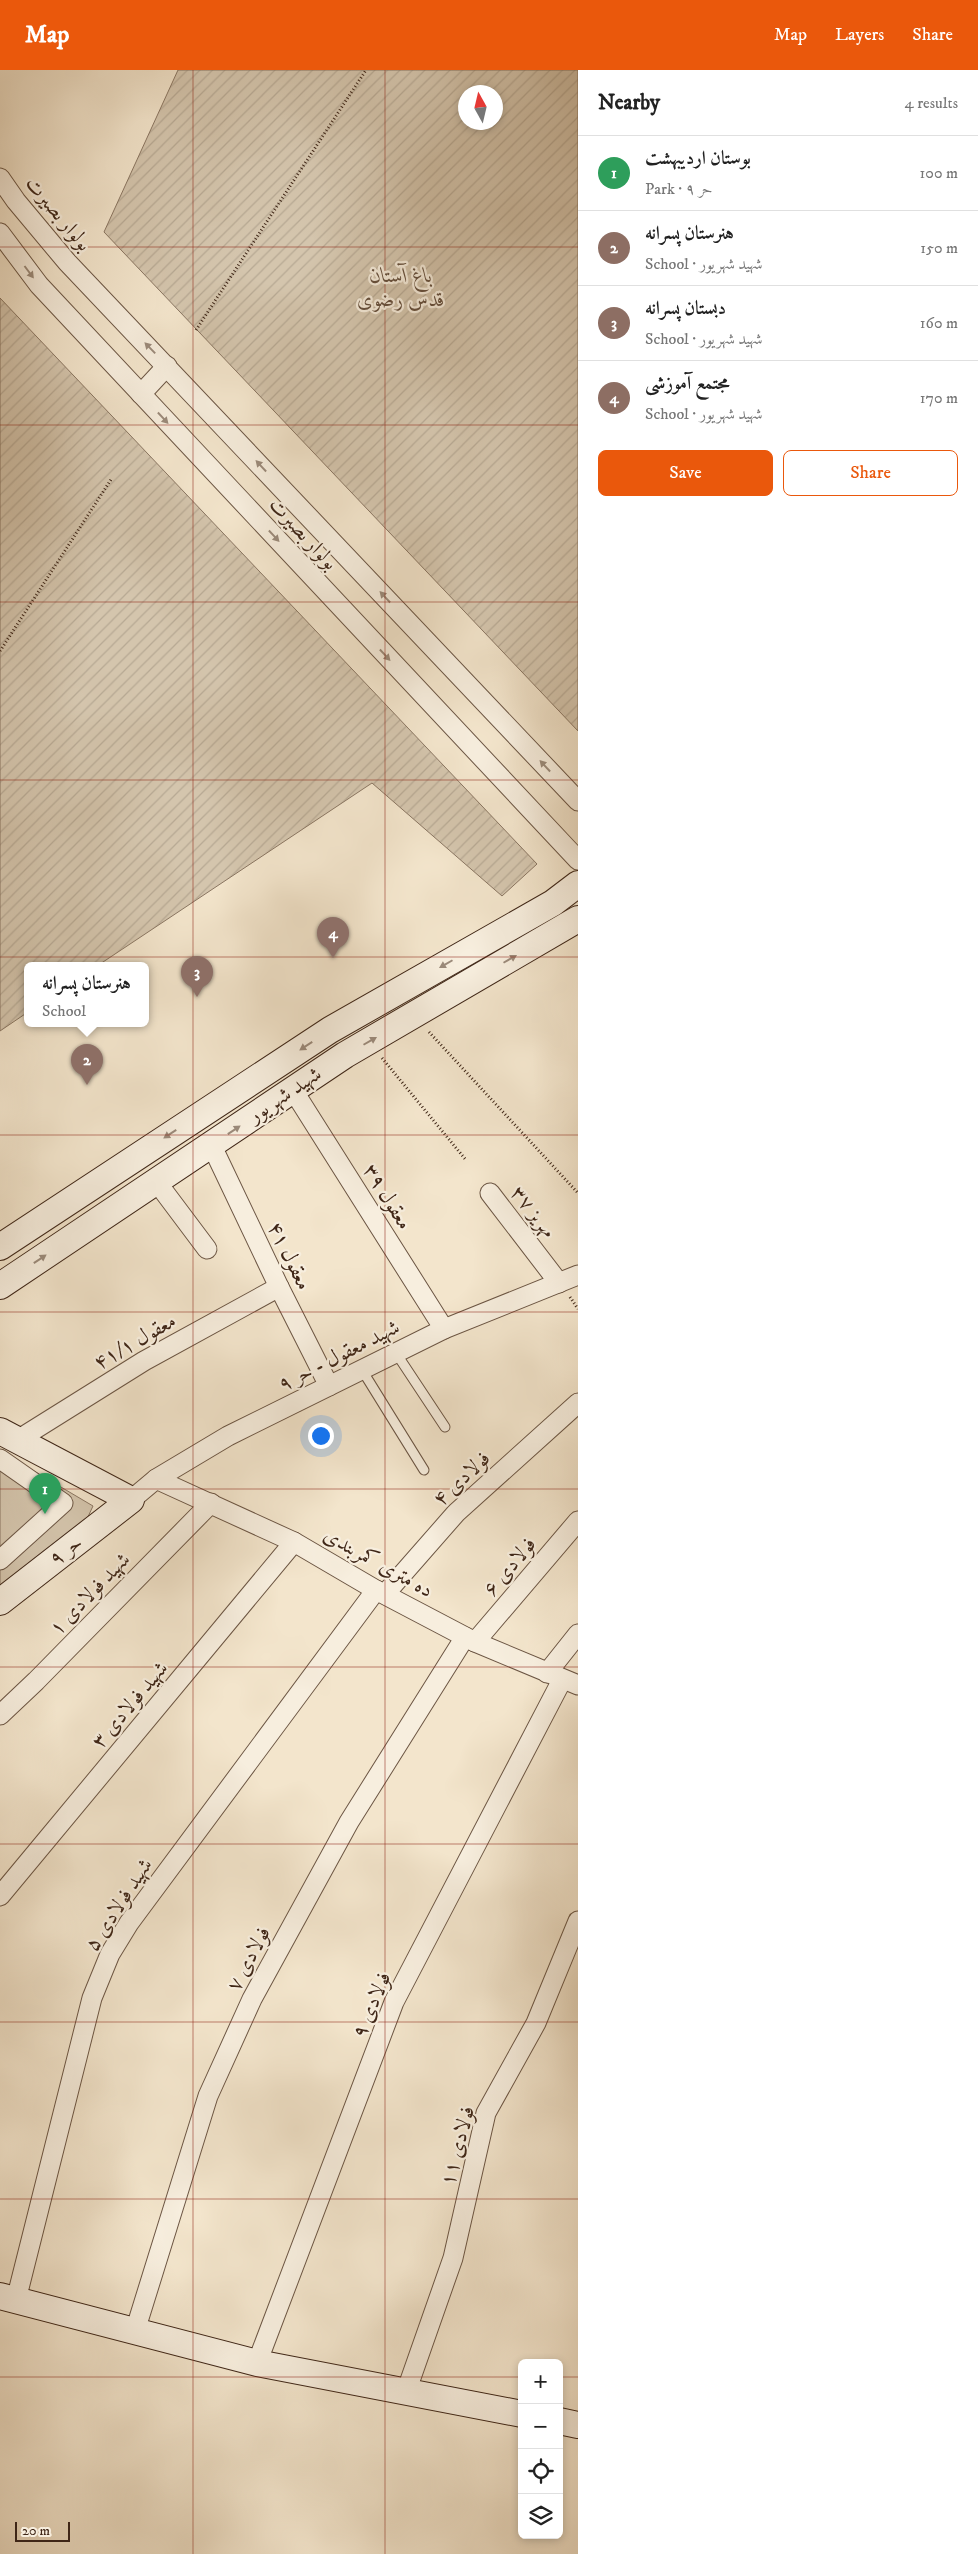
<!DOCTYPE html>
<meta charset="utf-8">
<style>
body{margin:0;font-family:"IM FELL DW Pica",Amiri,serif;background:#f6f6f6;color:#222}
.controls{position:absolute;right:15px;bottom:15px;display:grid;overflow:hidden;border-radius:8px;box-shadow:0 2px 8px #0003}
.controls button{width:45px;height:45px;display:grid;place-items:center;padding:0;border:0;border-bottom:1px solid #e0e0e0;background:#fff;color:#222;font:25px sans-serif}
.compass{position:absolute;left:458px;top:15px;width:45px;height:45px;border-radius:50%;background:#fff;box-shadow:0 2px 8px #0003;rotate:352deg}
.scale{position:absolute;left:15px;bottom:12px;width:55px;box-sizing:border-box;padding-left:5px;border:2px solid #3f2617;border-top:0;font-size:14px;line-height:18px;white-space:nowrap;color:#3f2617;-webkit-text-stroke:4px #f7eede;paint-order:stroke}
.you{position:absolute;left:320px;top:1365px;width:18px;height:18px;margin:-12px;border:4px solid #fff;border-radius:50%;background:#1a73e8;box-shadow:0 0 0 8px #1a73e833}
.badge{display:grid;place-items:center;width:32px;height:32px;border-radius:50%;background:#ea580c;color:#fff;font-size:16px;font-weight:700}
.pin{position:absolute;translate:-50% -41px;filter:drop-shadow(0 1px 2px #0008)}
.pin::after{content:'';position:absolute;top:26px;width:18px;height:15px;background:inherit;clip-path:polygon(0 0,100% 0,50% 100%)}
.popup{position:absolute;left:24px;top:892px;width:125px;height:65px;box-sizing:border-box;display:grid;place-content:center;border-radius:8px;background:#fff;filter:drop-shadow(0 1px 4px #0005);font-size:16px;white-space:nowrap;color:#767676}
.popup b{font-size:19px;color:#222}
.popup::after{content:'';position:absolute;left:50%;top:100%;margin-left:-10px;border:10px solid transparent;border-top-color:#fff}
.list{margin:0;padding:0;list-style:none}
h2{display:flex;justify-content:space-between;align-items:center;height:65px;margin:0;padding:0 20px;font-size:21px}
h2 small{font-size:16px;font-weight:400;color:#767676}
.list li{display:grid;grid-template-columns:32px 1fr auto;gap:15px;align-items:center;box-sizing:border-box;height:75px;padding:0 20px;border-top:1px solid #e0e0e0}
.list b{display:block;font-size:19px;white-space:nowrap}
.list p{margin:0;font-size:16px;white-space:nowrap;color:#767676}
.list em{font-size:16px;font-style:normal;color:#767676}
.actions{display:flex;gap:10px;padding:15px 20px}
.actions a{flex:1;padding:11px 0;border:1px solid #ea580c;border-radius:8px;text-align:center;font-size:18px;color:#ea580c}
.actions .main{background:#ea580c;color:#fff}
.icon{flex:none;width:28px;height:28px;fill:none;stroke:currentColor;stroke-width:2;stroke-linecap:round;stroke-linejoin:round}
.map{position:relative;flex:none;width:578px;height:2484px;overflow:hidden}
header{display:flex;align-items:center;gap:30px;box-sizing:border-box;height:70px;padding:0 25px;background:#ea580c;color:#fff}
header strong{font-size:24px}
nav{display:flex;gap:28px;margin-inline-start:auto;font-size:18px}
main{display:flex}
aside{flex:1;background:#fff}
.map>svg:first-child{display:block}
.park{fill:#d4c5ad;stroke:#8a7662}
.garden{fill:url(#garden-furrows);stroke:#8a7662;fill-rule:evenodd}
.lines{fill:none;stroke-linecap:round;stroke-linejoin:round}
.lane-casing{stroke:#6c5644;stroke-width:11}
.street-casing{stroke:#6c5644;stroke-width:21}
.secondary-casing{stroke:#3f2617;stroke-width:28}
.path{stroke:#3f2617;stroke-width:3;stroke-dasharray:1 2.5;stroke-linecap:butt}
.lane{stroke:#f7eede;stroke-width:9}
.street{stroke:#f7eede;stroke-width:19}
.secondary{stroke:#f7eede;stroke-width:26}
.oneway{fill:#9b8a7a}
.grid{fill:none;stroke:#8f2418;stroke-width:1;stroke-opacity:0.55}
.labels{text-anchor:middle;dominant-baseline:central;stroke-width:4.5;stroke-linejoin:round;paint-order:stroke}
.street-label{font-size:21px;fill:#3f2617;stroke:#f7eede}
.park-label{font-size:21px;font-style:italic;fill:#644e3c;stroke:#f7eede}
</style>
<header>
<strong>Map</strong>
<nav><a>Map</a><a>Layers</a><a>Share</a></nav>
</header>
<main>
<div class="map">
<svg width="578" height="2484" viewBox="0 0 578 2484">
<defs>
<pattern id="garden-furrows" width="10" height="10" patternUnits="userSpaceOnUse" patternTransform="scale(1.25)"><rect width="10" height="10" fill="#d4c5ad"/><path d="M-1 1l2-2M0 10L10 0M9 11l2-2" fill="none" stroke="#b7a994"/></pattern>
</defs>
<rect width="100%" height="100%" fill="#f3e5cc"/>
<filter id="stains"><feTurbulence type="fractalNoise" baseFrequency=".004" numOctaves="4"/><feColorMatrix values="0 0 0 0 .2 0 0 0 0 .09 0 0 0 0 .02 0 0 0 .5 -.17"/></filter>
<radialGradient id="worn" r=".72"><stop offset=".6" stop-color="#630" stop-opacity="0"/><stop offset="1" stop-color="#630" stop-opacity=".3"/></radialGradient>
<polygon class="park" points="0,1381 93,1436 86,1451 0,1517"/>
<g class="garden">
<path d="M178,0H578V661L104,162ZM466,22H496V52H466Z"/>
<polygon points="0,228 537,794 502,826 372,713 97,896 28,896 28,942 0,961"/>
</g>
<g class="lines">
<g class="lane-casing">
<g id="lane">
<polyline points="396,1283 445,1357"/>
<polyline points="362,1300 424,1400"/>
</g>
</g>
<g class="street-casing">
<g id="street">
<polyline points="0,108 16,131 67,192 578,731"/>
<polyline points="0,163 39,215 578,790"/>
<polyline points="141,324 167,296"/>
<polyline points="293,1020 444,1259"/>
<polyline points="211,1074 279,1217 329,1316"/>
<polyline points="156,1111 207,1179"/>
<polyline points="490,1123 559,1213"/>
<polyline points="16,1371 144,1291 279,1217"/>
<polyline points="0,1389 63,1433 0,1490"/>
<polyline points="156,1409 294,1472 376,1520 475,1572 578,1615"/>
<polyline points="131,1430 156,1409 228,1366 444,1259 578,1205"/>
<polyline points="385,1524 456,1443 578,1333"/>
<polyline points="475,1572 578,1451"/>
<polyline points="547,1603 578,1564"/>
<polyline points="0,1645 36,1611 211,1433"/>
<polyline points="0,1826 294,1472"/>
<polyline points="16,2230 92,1928 110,1884 129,1853 376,1520"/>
<polyline points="135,2261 208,2026 252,1929 349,1752 465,1567"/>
<polyline points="257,2293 394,1932 562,1610"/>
<polyline points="406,2322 453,2188 486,2043 536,1953 578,1851"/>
</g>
</g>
<g class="secondary-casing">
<g id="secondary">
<polyline points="0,1177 330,960 553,833 578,814"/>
<polyline points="0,1216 345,985 578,849"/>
<polyline points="0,1361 131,1430 0,1532"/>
<polyline points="0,2226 257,2293 522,2344"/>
<polyline points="559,2351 578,2355"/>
</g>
</g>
<g class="path">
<polyline points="196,260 366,0"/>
<polyline points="0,581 112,408"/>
<polyline points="429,962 578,1123"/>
<polyline points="382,988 466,1090"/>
<polyline points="570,1227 578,1239"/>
</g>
<use href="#lane" class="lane"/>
<use href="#street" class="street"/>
<use href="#secondary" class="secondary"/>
</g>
<defs><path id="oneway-solid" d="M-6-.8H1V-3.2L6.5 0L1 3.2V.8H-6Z" transform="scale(1.25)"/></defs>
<g class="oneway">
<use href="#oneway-solid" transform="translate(29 202) rotate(53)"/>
<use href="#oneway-solid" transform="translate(150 278) rotate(-134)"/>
<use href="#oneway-solid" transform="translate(163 348) rotate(47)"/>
<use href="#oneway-solid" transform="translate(261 396) rotate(-133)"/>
<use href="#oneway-solid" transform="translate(274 466) rotate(47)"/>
<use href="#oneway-solid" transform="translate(385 527) rotate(-133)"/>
<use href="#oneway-solid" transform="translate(385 585) rotate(47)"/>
<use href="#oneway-solid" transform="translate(545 696) rotate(-133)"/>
<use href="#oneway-solid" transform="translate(510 889) rotate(-30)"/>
<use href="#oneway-solid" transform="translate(446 894) rotate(150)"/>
<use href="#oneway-solid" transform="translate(370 971) rotate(-30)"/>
<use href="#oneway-solid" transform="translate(306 976) rotate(147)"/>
<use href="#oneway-solid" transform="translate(234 1060) rotate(-34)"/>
<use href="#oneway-solid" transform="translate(170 1064) rotate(147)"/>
<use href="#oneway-solid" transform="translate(40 1189) rotate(-34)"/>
</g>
<path class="grid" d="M193,0V2484M385,0V2484M0,177H578M0,355H578M0,532H578M0,710H578M0,887H578M0,1065H578M0,1242H578M0,1419H578M0,1597H578M0,1774H578M0,1952H578M0,2129H578M0,2307H522M559,2307H578"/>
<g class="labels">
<g class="street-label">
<text transform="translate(58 144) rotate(50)">بولوار بصیرت</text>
<text transform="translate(303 464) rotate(47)">بولوار بصیرت</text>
<text transform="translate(285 1025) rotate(-34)">شهید شهریور</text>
<text transform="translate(387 1127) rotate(58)">معقول ۳۹</text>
<text transform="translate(533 1142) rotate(52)">مهریز ۳۷</text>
<text transform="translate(289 1186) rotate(64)">معقول ۴۱</text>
<text transform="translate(135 1272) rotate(-30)">معقول ۴۱/۱</text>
<text transform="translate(339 1286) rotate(-27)">شهید معقول - حر ۹</text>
<text transform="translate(462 1409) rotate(-43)">فولادی ۴</text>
<text transform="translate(66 1481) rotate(-38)">حر ۹</text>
<text transform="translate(378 1493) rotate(29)">ده متری کمربندی</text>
<text transform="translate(510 1497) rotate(-50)">فولادی ۶</text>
<text transform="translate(90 1524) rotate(-46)">شهید فولادی ۱</text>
<text transform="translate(130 1635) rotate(-50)">شهید فولادی ۳</text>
<text transform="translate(119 1835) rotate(-57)">شهید فولادی ۵</text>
<text transform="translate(249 1889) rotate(-62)">فولادی ۷</text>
<text transform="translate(372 1935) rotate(-67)">فولادی ۹</text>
<text transform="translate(458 2076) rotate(-75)">فولادی ۱۱</text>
</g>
<g class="park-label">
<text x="401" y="206">باغ آستان<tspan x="401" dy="24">قدس رضوی</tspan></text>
</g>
</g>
<rect width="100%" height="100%" filter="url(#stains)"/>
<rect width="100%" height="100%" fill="url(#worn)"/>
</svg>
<div class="controls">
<button>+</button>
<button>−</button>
<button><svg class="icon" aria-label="locate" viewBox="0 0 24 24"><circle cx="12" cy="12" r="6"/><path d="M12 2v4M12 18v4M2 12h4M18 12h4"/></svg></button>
<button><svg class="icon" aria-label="layers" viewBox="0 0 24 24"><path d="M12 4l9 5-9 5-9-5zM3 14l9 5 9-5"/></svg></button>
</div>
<svg class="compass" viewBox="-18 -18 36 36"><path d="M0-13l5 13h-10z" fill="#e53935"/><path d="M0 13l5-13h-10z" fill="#767676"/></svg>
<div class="scale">20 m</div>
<div class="you"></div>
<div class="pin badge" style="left:45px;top:1444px;background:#2e9e5b">1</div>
<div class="pin badge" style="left:87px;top:1015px;background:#8d6e63">2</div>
<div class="popup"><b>هنرستان پسرانه</b>School</div>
<div class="pin badge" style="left:197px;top:927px;background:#8d6e63">3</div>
<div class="pin badge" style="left:333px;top:888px;background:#8d6e63">4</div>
</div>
<aside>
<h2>Nearby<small>4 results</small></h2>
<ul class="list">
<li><span class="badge" style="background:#2e9e5b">1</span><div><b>بوستان اردیبهشت</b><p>Park · حر ۹</p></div><em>100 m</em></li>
<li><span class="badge" style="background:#8d6e63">2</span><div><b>هنرستان پسرانه</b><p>School · شهید شهریور</p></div><em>150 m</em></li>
<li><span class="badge" style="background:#8d6e63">3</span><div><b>دبستان پسرانه</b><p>School · شهید شهریور</p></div><em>160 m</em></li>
<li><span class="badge" style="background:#8d6e63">4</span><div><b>مجتمع آموزشی</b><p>School · شهید شهریور</p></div><em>170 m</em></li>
</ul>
<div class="actions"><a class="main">Save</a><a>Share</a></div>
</aside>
</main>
